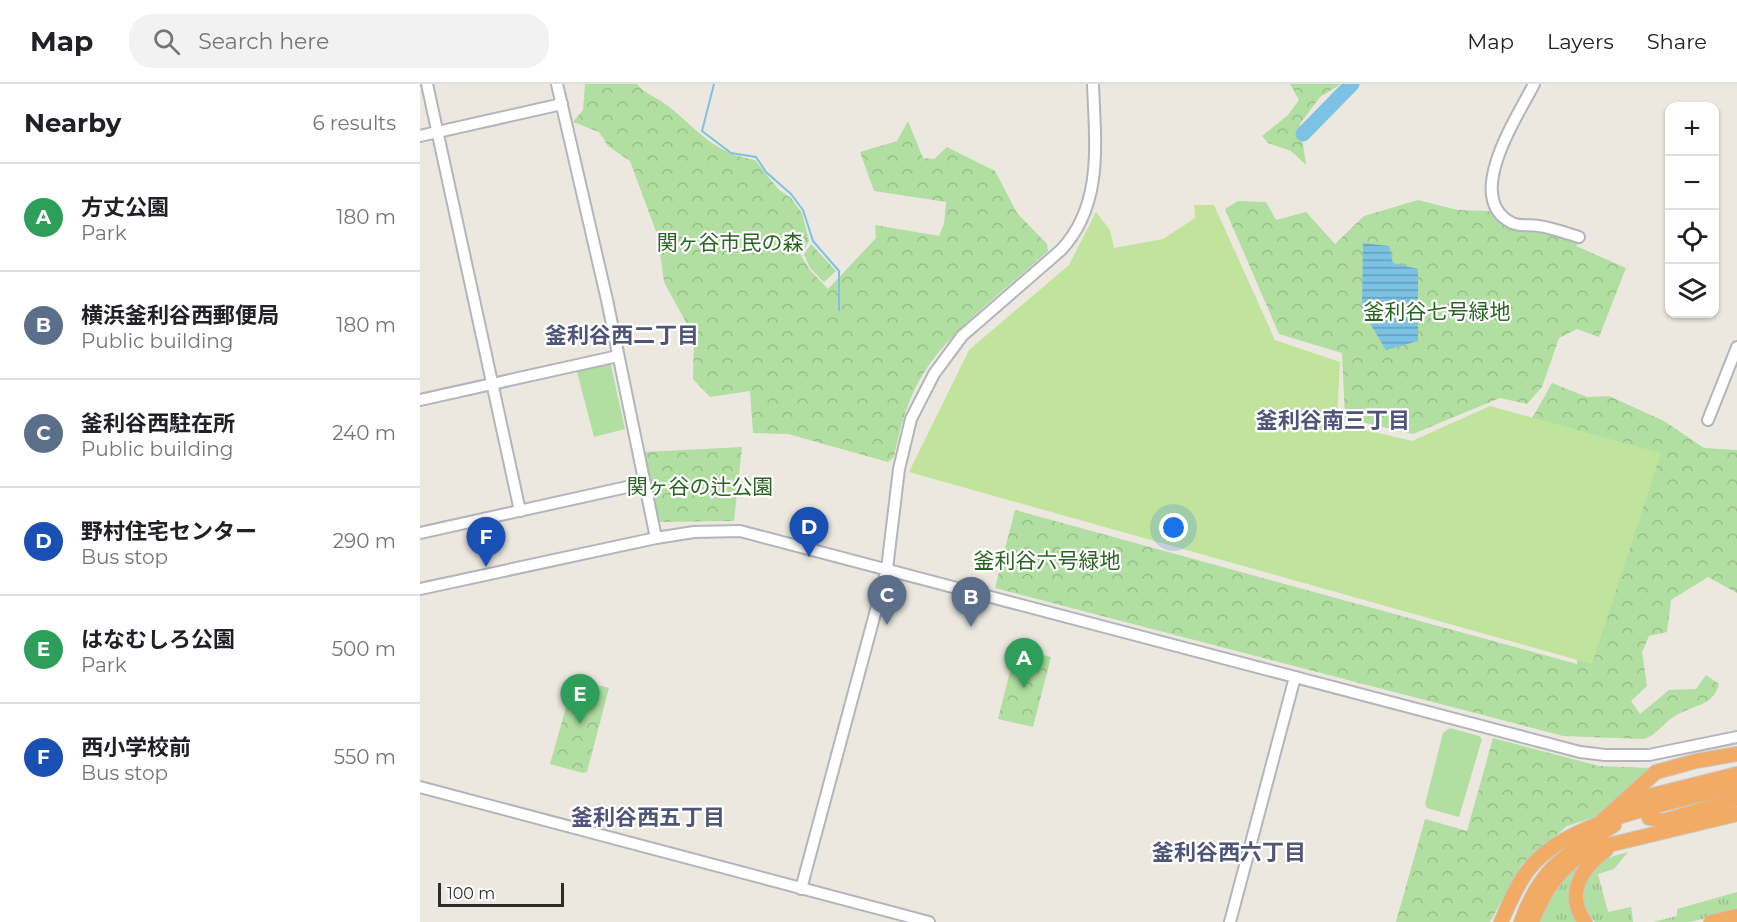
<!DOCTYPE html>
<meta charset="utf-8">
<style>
body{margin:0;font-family:Montserrat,"Noto Sans JP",sans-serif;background:#f2f2f2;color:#202124}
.controls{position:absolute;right:18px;top:18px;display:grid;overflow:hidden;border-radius:12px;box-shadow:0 2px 4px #0004}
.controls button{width:54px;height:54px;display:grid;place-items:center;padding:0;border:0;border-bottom:2px solid #e0e0e0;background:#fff;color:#202124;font:30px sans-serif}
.scale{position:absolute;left:18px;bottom:15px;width:126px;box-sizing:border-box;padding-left:6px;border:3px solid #2c2c2c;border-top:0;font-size:16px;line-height:21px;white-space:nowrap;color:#2c2c2c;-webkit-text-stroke:4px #fff;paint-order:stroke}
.you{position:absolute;left:754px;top:444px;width:21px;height:21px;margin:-15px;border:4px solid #fff;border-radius:50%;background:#1a73e8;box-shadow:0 0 0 9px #1a73e833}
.badge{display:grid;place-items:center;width:39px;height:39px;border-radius:50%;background:#4d60eb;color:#fff;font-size:20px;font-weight:700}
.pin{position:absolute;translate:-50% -50px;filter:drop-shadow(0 2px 3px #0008)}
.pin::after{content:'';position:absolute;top:32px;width:21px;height:18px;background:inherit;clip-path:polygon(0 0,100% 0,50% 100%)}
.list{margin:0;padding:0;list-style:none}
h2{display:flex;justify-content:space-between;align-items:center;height:78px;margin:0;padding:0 24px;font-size:26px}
h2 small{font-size:20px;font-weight:400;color:#757577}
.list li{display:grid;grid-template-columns:39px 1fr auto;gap:18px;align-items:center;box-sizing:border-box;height:108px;padding:0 24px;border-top:2px solid #e0e0e0}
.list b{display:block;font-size:22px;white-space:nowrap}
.list p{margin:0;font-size:20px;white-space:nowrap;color:#757577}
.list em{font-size:20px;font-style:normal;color:#757577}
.icon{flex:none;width:33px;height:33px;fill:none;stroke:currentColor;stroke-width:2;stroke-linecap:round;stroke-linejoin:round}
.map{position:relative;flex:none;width:1317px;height:838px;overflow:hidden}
header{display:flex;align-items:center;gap:36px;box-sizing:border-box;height:84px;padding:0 30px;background:#fff;border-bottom:2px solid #e0e0e0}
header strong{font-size:28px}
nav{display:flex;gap:33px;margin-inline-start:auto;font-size:21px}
.search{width:420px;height:54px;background:#f2f2f2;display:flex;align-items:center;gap:15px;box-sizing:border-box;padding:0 21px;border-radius:24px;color:#757577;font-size:22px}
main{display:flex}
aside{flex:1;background:#fff}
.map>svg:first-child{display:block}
.grass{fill:url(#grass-tufts)}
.forest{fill:url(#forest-crowns)}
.garden{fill:#b1dea1}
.pitch{fill:#c1e49d}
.water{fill:url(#water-rules)}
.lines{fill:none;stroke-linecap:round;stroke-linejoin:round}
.stream{stroke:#7bc2e5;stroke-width:2}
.river{stroke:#7bc2e5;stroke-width:15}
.secondary-casing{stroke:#b3b4be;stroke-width:14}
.highway-casing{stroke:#c8c8c8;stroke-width:16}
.secondary{stroke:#fff;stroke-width:10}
.highway{stroke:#f1ab65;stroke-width:14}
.labels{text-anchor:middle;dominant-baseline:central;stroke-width:4.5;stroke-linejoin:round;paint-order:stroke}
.park-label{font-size:21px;fill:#2a6421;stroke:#fff}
.neighbourhood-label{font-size:22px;font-weight:bold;fill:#4f5479;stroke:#fff}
</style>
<header>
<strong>Map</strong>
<div class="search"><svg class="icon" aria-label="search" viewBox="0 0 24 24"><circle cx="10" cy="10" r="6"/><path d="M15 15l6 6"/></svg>Search here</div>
<nav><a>Map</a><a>Layers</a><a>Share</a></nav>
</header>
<main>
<aside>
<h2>Nearby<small>6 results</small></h2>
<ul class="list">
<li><span class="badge" style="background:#2e9e5b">A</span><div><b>方丈公園</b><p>Park</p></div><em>180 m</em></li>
<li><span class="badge" style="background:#5c6f8a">B</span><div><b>横浜釜利谷西郵便局</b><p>Public building</p></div><em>180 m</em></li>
<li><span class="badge" style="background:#5c6f8a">C</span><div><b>釜利谷西駐在所</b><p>Public building</p></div><em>240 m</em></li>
<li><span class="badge" style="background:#1a4fb4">D</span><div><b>野村住宅センター</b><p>Bus stop</p></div><em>290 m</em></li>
<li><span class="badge" style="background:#2e9e5b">E</span><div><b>はなむしろ公園</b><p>Park</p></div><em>500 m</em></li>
<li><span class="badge" style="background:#1a4fb4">F</span><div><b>西小学校前</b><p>Bus stop</p></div><em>550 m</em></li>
</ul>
</aside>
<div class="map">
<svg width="1317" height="838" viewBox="0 0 1317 838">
<defs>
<pattern id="grass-tufts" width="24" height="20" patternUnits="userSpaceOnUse" patternTransform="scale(1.5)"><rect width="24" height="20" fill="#b1dea1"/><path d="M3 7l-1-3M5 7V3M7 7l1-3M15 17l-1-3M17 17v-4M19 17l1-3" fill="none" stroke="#98bf8b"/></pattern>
<pattern id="forest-crowns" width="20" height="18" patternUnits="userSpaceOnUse" patternTransform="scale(1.5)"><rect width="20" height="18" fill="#b1dea1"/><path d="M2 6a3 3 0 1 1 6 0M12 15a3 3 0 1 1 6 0" fill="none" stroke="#98bf8b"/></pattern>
<pattern id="water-rules" width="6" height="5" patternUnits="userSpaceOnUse" patternTransform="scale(1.5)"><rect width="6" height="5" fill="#7bc2e5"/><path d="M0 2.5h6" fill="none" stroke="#659eba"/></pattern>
</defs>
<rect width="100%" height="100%" fill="#ece8df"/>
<g class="grass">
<path d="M1208,768L1194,785L1178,790L1188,828L1211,823L1213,838H1175C1157,824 1159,799 1174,784C1183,774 1197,771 1208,768Z"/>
<path d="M1165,774C1150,802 1147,808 1159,838H1116C1127,811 1140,791 1165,774Z"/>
<polygon points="1317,808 1317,827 1270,838 1233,838 1257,832 1257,825"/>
</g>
<g class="forest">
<path d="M165,0H217C226,11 237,13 248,22C281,48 290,67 335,76L358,105L371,114L382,129L389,157L380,170L390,186L408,205L456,154L455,141L519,152L524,140L526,118L454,107L440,68L477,57L488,37L503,74L514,75L527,63L575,87L597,129L627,160L628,167C590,202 533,244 505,287C488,313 480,343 474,373L468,378L368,350L333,349L330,307L290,313L273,295L274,253L244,198L238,153L210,77L188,62L179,48L153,38L163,26Z"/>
<polygon points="870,0 921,0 900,13 880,40 886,81 871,67 848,59 842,52 868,31 879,16"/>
<polygon points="998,116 1038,126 1069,127 1082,138 1144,153 1159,159 1156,162 1206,184 1179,253 1157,245 1139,254 1122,303 1107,320 1080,314 993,350 925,334 922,269 859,250 805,125 818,117 846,118 856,136 886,128 915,160 944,132"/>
<polygon points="391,160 416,187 404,198 390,184 384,170"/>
<path d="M1132,299L1167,313L1189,312L1244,337L1284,364L1317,366V509L1288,493L1251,516L1247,548L1229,552L1222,568L1227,602L1211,617L1220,630L1249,606L1276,605L1286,591L1299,600C1293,623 1272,621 1255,632C1243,639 1237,651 1224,655L1143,652L575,504L595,426L1157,580L1156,567L1110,338Z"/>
<polygon points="322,363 314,437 239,438 224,368"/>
<polygon points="596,564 631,573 613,643 578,635"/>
<polygon points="154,595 189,604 167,688 163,689 130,680"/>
<polygon points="1073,654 1179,682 1231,684 1175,733 1147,742 1102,780 1070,838 976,838 1005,735 1047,747"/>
</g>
<g class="garden">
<polygon points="190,277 205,345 174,353 157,288 160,283"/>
<polygon points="1030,644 1059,652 1062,655 1039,733 1007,724 1005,720 1023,649"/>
</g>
<polygon class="pitch" points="774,121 794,121 855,256 920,278 917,339 992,357 1070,322 1241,369 1172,580 489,388 549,266 649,181 676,128 690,146 694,164 743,155 775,134"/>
<polygon class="water" points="943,159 969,162 973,179 998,185 998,257 966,266 942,226"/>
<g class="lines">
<polyline class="stream" points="294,0 282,47 311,69 336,73 346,88 371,110 383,126 393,157 419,187 419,226"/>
<polyline class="river" points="883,50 932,0"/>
<g class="secondary-casing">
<g id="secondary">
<polyline points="7,0 100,427"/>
<polyline points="137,0 187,216 236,454"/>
<path d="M1114,0C1098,32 1042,114 1092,139C1101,143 1110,140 1119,142C1132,144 1146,149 1159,153"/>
<polyline points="0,52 142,20"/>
<polyline points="0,316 198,272"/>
<polyline points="1288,336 1317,263"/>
<polyline points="0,449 225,399"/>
<polyline points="0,505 236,454 274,448 320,447 1160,668 1185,671 1229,671 1317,653"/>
<polyline points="0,703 509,838"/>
<path d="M381,805L467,485L479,385L491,335L514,290L542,252L641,166C684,120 675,58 673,0"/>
<polyline points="810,838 875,593"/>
</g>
</g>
<g class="highway-casing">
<g id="highway">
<polyline points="1205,718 1317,690"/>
<polyline points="1229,734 1244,737 1317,715"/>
<polyline points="1182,737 1236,688 1276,677 1317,670"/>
<path d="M1081,838C1089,820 1097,800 1109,785C1148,734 1257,719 1317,701"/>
<path d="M1101,838C1123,779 1146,772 1194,741"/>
<path d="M1112,838C1124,807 1141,780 1172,765L1317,730"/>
<path d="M1165,838C1145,810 1161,784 1186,766"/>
<polyline points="1291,838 1317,832"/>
</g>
</g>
<use href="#secondary" class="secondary"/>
<use href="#highway" class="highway"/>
</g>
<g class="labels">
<g class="park-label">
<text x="310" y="158">関ヶ谷市民の森</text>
<text x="1017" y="227">釜利谷七号緑地</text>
<text x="280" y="402">関ヶ谷の辻公園</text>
<text x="627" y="476">釜利谷六号緑地</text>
</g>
<g class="neighbourhood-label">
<text x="202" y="251">釜利谷西二丁目</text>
<text x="913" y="336">釜利谷南三丁目</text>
<text x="228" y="733">釜利谷西五丁目</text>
<text x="809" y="768">釜利谷西六丁目</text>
</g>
</g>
</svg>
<div class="controls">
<button>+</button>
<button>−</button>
<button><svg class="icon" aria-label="locate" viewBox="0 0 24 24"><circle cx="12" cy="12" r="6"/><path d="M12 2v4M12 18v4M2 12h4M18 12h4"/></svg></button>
<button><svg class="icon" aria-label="layers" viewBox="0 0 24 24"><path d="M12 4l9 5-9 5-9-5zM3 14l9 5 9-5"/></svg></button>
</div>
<div class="scale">100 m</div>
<div class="you"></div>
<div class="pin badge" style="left:604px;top:604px;background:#2e9e5b">A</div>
<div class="pin badge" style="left:551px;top:543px;background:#5c6f8a">B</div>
<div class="pin badge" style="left:467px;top:541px;background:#5c6f8a">C</div>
<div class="pin badge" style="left:389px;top:473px;background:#1a4fb4">D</div>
<div class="pin badge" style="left:160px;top:640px;background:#2e9e5b">E</div>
<div class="pin badge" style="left:66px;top:483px;background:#1a4fb4">F</div>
</div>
</main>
